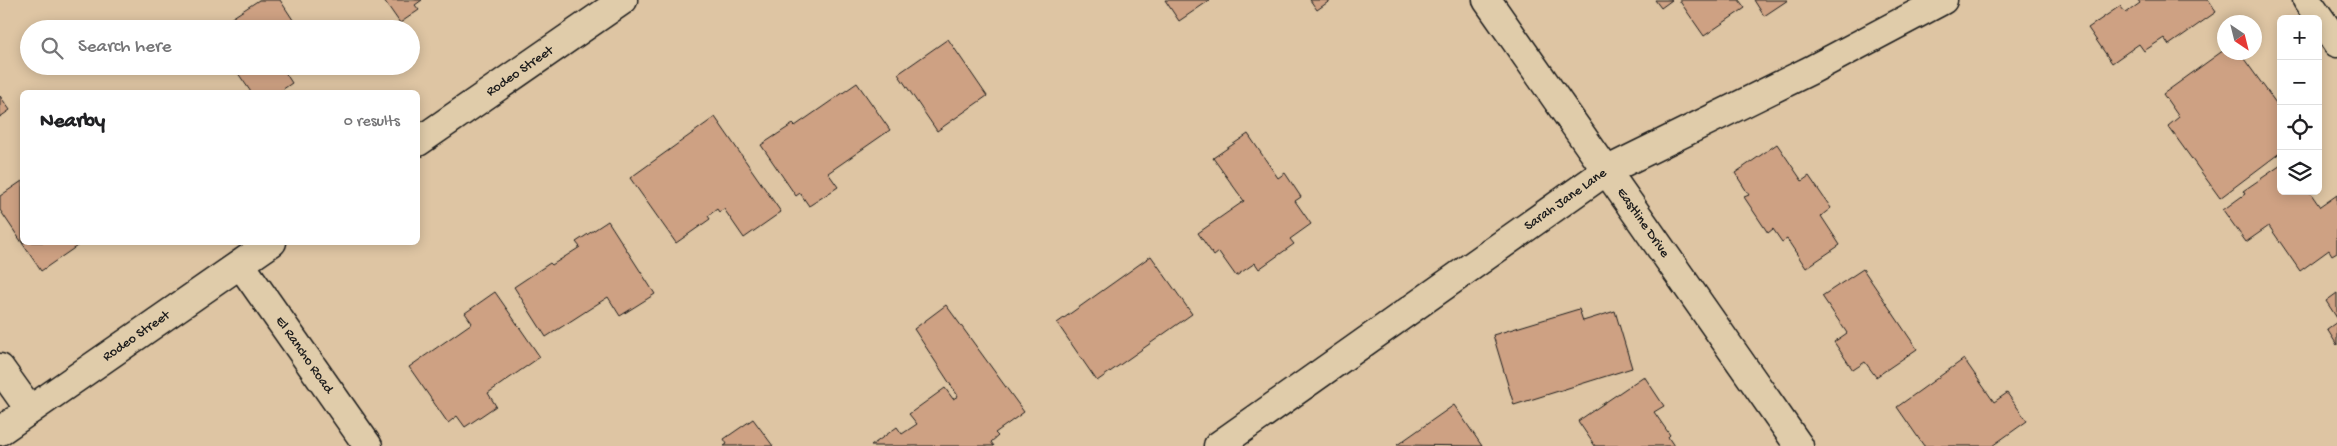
<!DOCTYPE html>
<meta charset="utf-8">
<style>
body{margin:0;font-family:"Gochi Hand",sans-serif;background:#f2f2f2;color:#202124}
.controls{position:absolute;right:15px;top:15px;display:grid;overflow:hidden;border-radius:8px;box-shadow:0 2px 12px #0003}
.controls button{width:45px;height:45px;display:grid;place-items:center;padding:0;border:0;border-bottom:1px solid #e0e0e0;background:#fff;color:#202124;font:25px sans-serif}
.compass{position:absolute;left:2217px;top:15px;width:45px;height:45px;border-radius:50%;background:#fff;box-shadow:0 2px 12px #0003;rotate:145deg}
.list{margin:0;padding:0;list-style:none}
h2{display:flex;justify-content:space-between;align-items:center;height:65px;margin:0;padding:0 20px;font-size:21px}
h2 small{font-size:16px;font-weight:400;color:#757577}
.icon{flex:none;width:28px;height:28px;fill:none;stroke:currentColor;stroke-width:2;stroke-linecap:round;stroke-linejoin:round}
.map{position:relative;flex:none;width:2337px;height:446px;overflow:hidden}
.search{position:absolute;background:#fff;box-shadow:0 2px 12px #0003;left:20px;top:20px;width:400px;height:55px;display:flex;align-items:center;gap:12px;box-sizing:border-box;padding:0 18px;border-radius:28px;color:#757577;font-size:19px}
.panel{position:absolute;background:#fff;box-shadow:0 2px 12px #0003;left:20px;top:90px;width:400px;height:155px;border-radius:8px}
.map>svg:first-child{display:block}
.building{fill:#cea183;stroke:#1c1c1c}
.lines{fill:none;stroke-linecap:round;stroke-linejoin:round}
.street-casing{stroke:#1c1c1c;stroke-width:31}
.secondary-casing{stroke:#1c1c1c;stroke-width:31}
.street{stroke:#e0ccaa;stroke-width:28}
.secondary{stroke:#e0ccaa;stroke-width:28}
.labels{text-anchor:middle;dominant-baseline:central;stroke-width:5;stroke-linejoin:round;paint-order:stroke}
.street-label{font-size:14px;fill:#1c1c1c;stroke:#e0ccaa}
</style>
<div class="map">
<svg width="2337" height="446" viewBox="0 0 2337 446">
<rect width="100%" height="100%" fill="#dec5a3"/>
<filter id="ink" filterUnits="userSpaceOnUse"><feTurbulence type="fractalNoise" baseFrequency=".02" numOctaves="2"/><feDisplacementMap in="SourceGraphic" scale="10" xChannelSelector="R" yChannelSelector="G"/><feConvolveMatrix kernelMatrix="1 2 1 2 8 2 1 2 1" color-interpolation-filters="sRGB"/></filter>
<g filter="url(#ink)">
<g class="building">
<polygon points="259,0 280,0 299,29 215,29"/>
<polygon points="384,0 422,0 415,5 419,10 400,23"/>
<polygon points="1165,0 1210,0 1179,21"/>
<polygon points="1310,0 1331,0 1317,10"/>
<polygon points="1655,0 1672,0 1661,8"/>
<polygon points="1679,0 1739,0 1745,8 1704,36"/>
<polygon points="1754,0 1788,0 1764,16"/>
<polygon points="2138,0 2208,0 2216,12 2169,45 2164,38 2144,51 2139,44 2112,63 2088,28 2120,6 2126,13 2140,3"/>
<polygon points="948,39 987,96 937,131 898,74"/>
<polygon points="2224,50 2224,52 2239,52 2281,110 2281,152 2220,198 2168,126 2179,117 2163,94"/>
<polygon points="233,66 287,66 283,69 292,83 279,92 251,92"/>
<polygon points="857,83 890,130 828,173 838,187 809,206 800,193 796,196 761,145 793,124 795,126"/>
<polygon points="0,96 10,110 0,117"/>
<polygon points="715,117 781,212 744,238 724,209 719,212 717,209 708,216 710,219 676,243 630,178"/>
<polygon points="1248,134 1278,178 1285,173 1301,197 1295,201 1311,224 1290,239 1294,244 1259,269 1255,263 1236,276 1219,252 1214,256 1198,233 1244,201 1213,158"/>
<polygon points="1777,144 1802,181 1809,176 1831,208 1821,216 1840,245 1806,268 1787,239 1782,242 1773,229 1768,233 1744,197 1749,195 1735,173"/>
<polygon points="2281,165 2281,191 2309,191 2320,207 2337,195 2337,252 2332,255 2329,250 2300,271 2269,226 2246,242 2223,210 2245,194 2243,191"/>
<polygon points="22,181 22,242 83,242 41,271 0,210 0,196"/>
<polygon points="608,221 655,294 620,316 608,297 546,337 514,287 550,263 552,265 580,247 576,242"/>
<polygon points="1151,256 1192,314 1097,381 1057,323"/>
<polygon points="1863,269 1917,349 1876,377 1865,362 1853,370 1834,342 1847,333 1822,296"/>
<polygon points="495,292 540,357 488,393 496,406 465,427 457,416 448,423 409,367 472,323 465,313"/>
<polygon points="2337,293 2337,318 2326,301"/>
<polygon points="946,305 1024,412 995,433 998,436 991,442 994,446 871,446 897,427 902,434 917,424 909,414 945,388 953,399 958,396 914,329"/>
<polygon points="1579,309 1583,321 1615,311 1632,368 1514,405 1493,335"/>
<polygon points="2337,322 2337,345 2327,329"/>
<polygon points="1964,359 1994,402 2007,393 2027,421 1992,446 1924,446 1897,407"/>
<polygon points="1644,376 1664,406 1654,412 1670,435 1668,437 1674,446 1595,446 1578,421"/>
<polygon points="1454,405 1482,446 1397,445"/>
<polygon points="753,419 773,446 724,446 727,444 724,439"/>
</g>
<g class="lines">
<g class="street-casing">
<g id="street">
<path id="s1" d="M1487,0L1799,446"/>
<polyline points="2307,0 2337,43"/>
<path id="s2" d="M241,265L368,446"/>
<polyline points="0,368 30,410"/>
<path id="s3" d="M1218,446L1606,171L1811,70L1943,0"/>
</g>
</g>
<g class="secondary-casing">
<g id="secondary">
<path id="s4" d="M418,142L623,0"/>
<path id="s5" d="M0,431L272,242"/>
</g>
</g>
<use href="#street" class="street"/>
<use href="#secondary" class="secondary"/>
</g>
</g>
<g class="labels">
<g class="street-label">
<text stroke="none"><textPath href="#s4" startOffset="124">Rodeo Street</textPath></text>
<text stroke="none"><textPath href="#s3" startOffset="426">Sarah Jane Lane</textPath></text>
<text stroke="none"><textPath href="#s1" startOffset="272">Eastline Drive</textPath></text>
<text stroke="none"><textPath href="#s5" startOffset="166">Rodeo Street</textPath></text>
<text stroke="none"><textPath href="#s2" startOffset="110">El Rancho Road</textPath></text>
</g>
</g>
</svg>
<div class="controls">
<button>+</button>
<button>−</button>
<button><svg class="icon" aria-label="locate" viewBox="0 0 24 24"><circle cx="12" cy="12" r="6"/><path d="M12 2v4M12 18v4M2 12h4M18 12h4"/></svg></button>
<button><svg class="icon" aria-label="layers" viewBox="0 0 24 24"><path d="M12 4l9 5-9 5-9-5zM3 14l9 5 9-5"/></svg></button>
</div>
<svg class="compass" viewBox="-18 -18 36 36"><path d="M0-13l5 13h-10z" fill="#e53935"/><path d="M0 13l5-13h-10z" fill="#757577"/></svg>
<div class="search"><svg class="icon" aria-label="search" viewBox="0 0 24 24"><circle cx="10" cy="10" r="6"/><path d="M15 15l6 6"/></svg>Search here</div>
<section class="panel">
<h2>Nearby<small>0 results</small></h2>
<ul class="list">
</ul>
</section>
</div>
